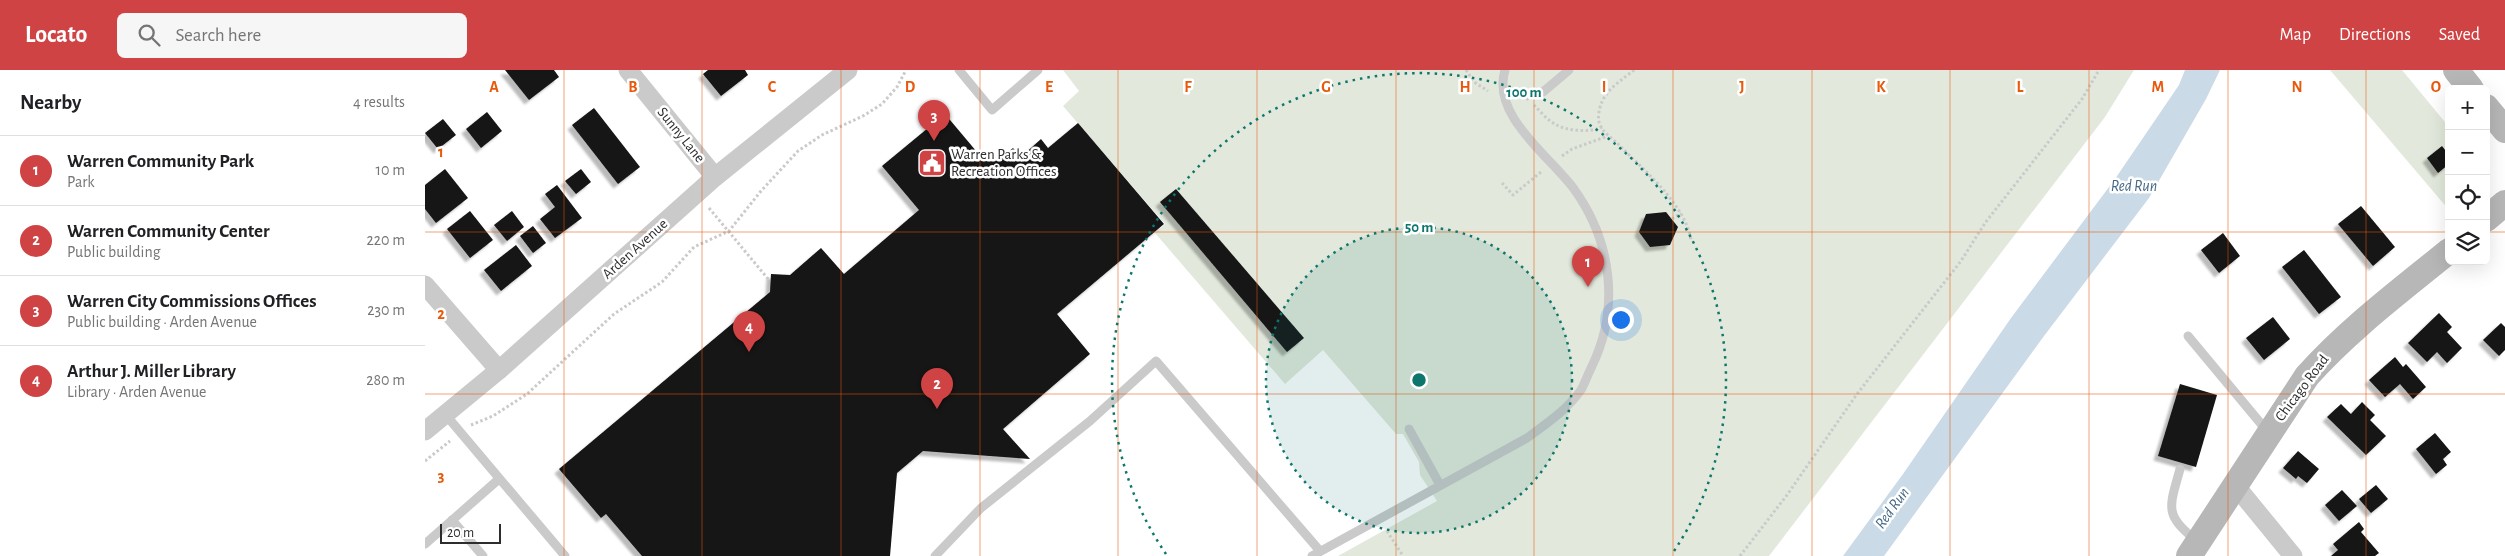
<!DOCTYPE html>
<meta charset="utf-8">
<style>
body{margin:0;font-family:"Alegreya Sans",sans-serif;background:#f6f6f6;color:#202124}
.controls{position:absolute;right:15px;top:15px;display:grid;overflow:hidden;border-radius:8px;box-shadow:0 5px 20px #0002}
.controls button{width:45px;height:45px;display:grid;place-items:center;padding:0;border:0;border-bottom:1px solid #e0e0e0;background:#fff;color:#202124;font:25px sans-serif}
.scale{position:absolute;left:15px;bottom:12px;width:61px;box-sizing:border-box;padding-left:5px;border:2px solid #2d2d2d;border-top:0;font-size:14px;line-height:18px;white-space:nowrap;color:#2d2d2d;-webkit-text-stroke:4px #fff;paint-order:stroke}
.you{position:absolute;left:1195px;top:249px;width:18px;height:18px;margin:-12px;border:4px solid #fff;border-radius:50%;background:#1a73e8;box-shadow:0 0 0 8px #1a73e833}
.badge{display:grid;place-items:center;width:32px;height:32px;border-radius:50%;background:#d04344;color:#fff;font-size:16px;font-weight:700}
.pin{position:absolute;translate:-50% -41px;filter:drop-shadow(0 1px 2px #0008)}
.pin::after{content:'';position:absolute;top:26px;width:18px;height:15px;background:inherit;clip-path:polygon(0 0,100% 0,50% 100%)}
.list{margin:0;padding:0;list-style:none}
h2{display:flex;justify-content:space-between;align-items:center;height:65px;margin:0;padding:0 20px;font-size:21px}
h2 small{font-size:16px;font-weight:400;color:#757577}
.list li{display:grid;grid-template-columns:32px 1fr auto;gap:15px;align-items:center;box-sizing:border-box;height:70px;padding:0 20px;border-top:1px solid #e0e0e0}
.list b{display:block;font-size:19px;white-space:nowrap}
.list p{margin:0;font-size:16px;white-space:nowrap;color:#757577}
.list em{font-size:16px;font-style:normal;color:#757577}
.icon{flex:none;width:28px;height:28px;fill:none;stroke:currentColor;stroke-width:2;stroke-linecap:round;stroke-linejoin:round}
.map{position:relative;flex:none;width:2080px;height:486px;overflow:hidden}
header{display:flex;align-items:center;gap:30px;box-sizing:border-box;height:70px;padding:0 25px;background:#d04344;color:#fff}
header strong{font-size:24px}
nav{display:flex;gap:28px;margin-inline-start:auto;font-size:18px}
.search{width:350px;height:45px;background:#f6f6f6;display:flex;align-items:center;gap:12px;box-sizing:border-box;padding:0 18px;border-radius:8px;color:#757577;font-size:19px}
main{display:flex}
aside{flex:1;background:#fff}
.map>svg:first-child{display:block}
.green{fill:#e2e9dc}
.water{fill:#cadae7}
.building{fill:#141414;filter:url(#shadow)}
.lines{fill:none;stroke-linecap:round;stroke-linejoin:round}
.path{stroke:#cacaca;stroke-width:3;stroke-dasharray:2.5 2.5;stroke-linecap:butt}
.lane{stroke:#cacaca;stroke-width:9}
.street{stroke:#cacaca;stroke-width:19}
.secondary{stroke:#b7b7b7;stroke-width:26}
.grid{fill:none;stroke:#e8590c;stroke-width:1;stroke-opacity:0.55}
.ring{fill:none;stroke:#0f766e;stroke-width:2.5;stroke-dasharray:2.5 5}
.labels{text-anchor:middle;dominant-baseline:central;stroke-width:5;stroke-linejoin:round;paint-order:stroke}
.street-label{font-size:15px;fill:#2d2d2d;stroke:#fff}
.poi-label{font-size:15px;fill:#2d2d2d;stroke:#fff;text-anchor:start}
.water-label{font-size:16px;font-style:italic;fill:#456885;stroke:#fff}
.grid-label{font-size:16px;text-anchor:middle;font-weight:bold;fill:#e8590c;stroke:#fff;stroke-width:5;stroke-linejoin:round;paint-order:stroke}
.centre{fill:#0f766e;stroke:#fff;stroke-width:2.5}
.ring-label{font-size:15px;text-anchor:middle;font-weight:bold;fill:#0f766e;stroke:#fff;stroke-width:5;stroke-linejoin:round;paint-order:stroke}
</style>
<header>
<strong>Locato</strong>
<div class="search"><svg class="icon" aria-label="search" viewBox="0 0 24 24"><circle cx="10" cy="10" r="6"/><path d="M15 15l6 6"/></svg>Search here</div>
<nav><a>Map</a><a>Directions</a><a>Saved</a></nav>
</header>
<main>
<aside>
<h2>Nearby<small>4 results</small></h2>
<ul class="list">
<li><span class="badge">1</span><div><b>Warren Community Park</b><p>Park</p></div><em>10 m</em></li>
<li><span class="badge">2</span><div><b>Warren Community Center</b><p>Public building</p></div><em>220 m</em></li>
<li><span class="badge">3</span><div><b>Warren City Commissions Offices</b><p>Public building · Arden Avenue</p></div><em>230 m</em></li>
<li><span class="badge">4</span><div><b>Arthur J. Miller Library</b><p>Library · Arden Avenue</p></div><em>280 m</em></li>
</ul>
</aside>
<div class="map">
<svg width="2080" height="486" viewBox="0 0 2080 486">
<defs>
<filter id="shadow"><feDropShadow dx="-4.5" dy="4.5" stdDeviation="1" flood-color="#0004"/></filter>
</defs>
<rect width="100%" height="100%" fill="#fff"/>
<g class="green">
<polygon points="638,0 1709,0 1680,47 1344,486 913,486 1012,431 995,405 994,392 978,364 971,364 898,280 860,314 730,163 740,154 638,36 654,21"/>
<polygon points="1905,0 1977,0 2024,57 2024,140"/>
</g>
<polygon class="water" points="1760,0 1795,0 1781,29 1724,128 1619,266 1459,486 1418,486 1478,404 1586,248 1690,109 1754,15"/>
<g class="building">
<polygon points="80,0 129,0 134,7 104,30"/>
<polygon points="283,0 320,0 323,5 296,26 278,4"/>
<polygon points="169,38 215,97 193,114 147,55"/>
<polygon points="62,42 77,61 56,78 41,59"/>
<polygon points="520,44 557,88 564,82 572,91 588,78 596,87 616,69 623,78 653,53 739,154 632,244 665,284 578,359 605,389 498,381 472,403 465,486 217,486 181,444 176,448 134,399 345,222 346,204 365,205 396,178 419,204 494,140 457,96"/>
<polygon points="18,49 31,65 13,79 0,63"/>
<polygon points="2017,76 2024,85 2024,94 2013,103 2002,88"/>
<polygon points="20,99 43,128 11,153 0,139 0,115"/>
<polygon points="156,99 166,112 151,124 140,111"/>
<polygon points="132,115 157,148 130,168 115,149 130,137 120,124"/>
<polygon points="751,119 879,268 862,282 735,132"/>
<polygon points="1936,136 1970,177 1948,196 1913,154"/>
<polygon points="45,141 68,170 45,188 22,159"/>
<polygon points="87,141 99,157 82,171 69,155"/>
<polygon points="1241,142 1253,157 1245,175 1225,177 1214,162 1221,144"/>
<polygon points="108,156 121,173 108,183 95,166"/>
<polygon points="1798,163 1815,186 1794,203 1776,180"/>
<polygon points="91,175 107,196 76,221 59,200"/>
<polygon points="1879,180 1916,227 1894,244 1857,197"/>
<polygon points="2014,243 2027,257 2022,262 2037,278 2022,293 2012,282 2002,292 1983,273"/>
<polygon points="1848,247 1865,269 1839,290 1821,268"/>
<polygon points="2076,253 2080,257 2080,280 2074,286 2058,270"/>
<polygon points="1970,287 1978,297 1981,294 2001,317 1988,329 1975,314 1960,327 1944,310"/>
<polygon points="1755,314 1792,325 1771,397 1733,386"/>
<polygon points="1937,332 1950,345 1945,350 1961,366 1941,385 1902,347 1916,334 1926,344"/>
<polygon points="2010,363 2026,382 2018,389 2022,395 2011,404 1991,379"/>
<polygon points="1873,381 1894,399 1882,413 1873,406 1871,409 1858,398"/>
<polygon points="1951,415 1963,429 1946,443 1934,429"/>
<polygon points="1917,420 1932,436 1914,451 1900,435"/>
<polygon points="1934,452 1939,459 1936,462 1954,483 1950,486 1906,486 1913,480 1908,474"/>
</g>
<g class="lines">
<g class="path">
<polyline points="1041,0 1049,12 1063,21"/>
<path d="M1209,0C1198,9 1182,19 1177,32C1174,38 1172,49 1175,55C1180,65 1189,69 1196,77C1220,101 1261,136 1266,170"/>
<polyline points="1094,22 1105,31"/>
<path d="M1109,35C1115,41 1122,50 1130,54C1141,61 1165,63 1177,57"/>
<polyline points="1137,86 1147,79 1183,66"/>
<polyline points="1077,113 1088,125 1116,102"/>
<polyline points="284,138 344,210"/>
<polyline points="1247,149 1256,143"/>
<polyline points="46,355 68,346 102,324 189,244 237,212 269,177 304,161 336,121 373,81 397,65 438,46 457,34 472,17 481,0"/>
<polyline points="0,391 25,371"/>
<polyline points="962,461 978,486"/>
<polyline points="1315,486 1362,425 1432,324 1536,191 1560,153 1657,29 1674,0"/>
</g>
<g class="lane">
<polyline points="534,0 567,40 613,0"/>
<polyline points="1118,22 1144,0"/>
<polyline points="1763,266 1842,361"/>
<polyline points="20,344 140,486"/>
<polyline points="984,359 1015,415"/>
<path d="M1755,399C1745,436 1738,445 1771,470"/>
<polyline points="27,450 58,486"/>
<polyline points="0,474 74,409"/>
<polyline points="510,486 556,438 665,351 731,291 895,481"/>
<path d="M887,486L1102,368C1121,354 1142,340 1156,320C1160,313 1163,304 1167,296C1195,238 1187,172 1149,119C1125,86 1066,46 1080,0"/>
</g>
<g class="street">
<polyline points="203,0 290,107"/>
<polyline points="0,215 74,300"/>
<polyline points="0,361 74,300 290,107 423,0"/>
<polyline points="1810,415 1868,486"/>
</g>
<g class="secondary">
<polyline points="2031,0 2046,19"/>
<polyline points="2061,37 2080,60"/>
<polyline points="2061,149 2080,133"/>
<path d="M1764,486L1882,306C1924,259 1975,221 2024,181"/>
</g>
</g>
<path class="grid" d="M139,0V486M277,0V486M416,0V486M555,0V486M693,0V486M832,0V486M971,0V486M1109,0V486M1248,0V486M1387,0V486M1525,0V486M1664,0V486M1803,0V486M1941,0V486M0,162H2024M2061,162H2080M0,324H2080"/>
<circle cx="994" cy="310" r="153" fill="#0f766e" fill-opacity=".12"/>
<g class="ring">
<circle cx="994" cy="310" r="153"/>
<path d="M741 484A307 307 0 1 1 1247 484"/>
</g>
<defs>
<g id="civic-square" transform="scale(1.4375)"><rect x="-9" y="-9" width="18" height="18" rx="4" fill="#d04344" stroke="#fff"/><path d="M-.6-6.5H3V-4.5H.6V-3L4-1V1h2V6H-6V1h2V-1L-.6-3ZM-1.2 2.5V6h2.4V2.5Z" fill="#fff"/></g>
</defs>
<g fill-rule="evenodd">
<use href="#civic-square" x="507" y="93"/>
</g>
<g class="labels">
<g class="street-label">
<text transform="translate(256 65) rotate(51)">Sunny Lane</text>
<text transform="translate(210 179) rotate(-42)">Arden Avenue</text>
<text transform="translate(1877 318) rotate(-53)">Chicago Road</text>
</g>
<g class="poi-label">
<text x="526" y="84">Warren Parks &amp;<tspan x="526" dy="17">Recreation Offices</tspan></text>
</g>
<g class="water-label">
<text x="1709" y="116">Red Run</text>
<text transform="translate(1467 438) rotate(-54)">Red Run</text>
</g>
</g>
<g class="grid-label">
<text x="69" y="22">A</text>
<text x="208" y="22">B</text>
<text x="347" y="22">C</text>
<text x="485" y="22">D</text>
<text x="624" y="22">E</text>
<text x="763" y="22">F</text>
<text x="901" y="22">G</text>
<text x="1040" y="22">H</text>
<text x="1179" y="22">I</text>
<text x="1317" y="22">J</text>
<text x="1456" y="22">K</text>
<text x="1595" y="22">L</text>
<text x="1733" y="22">M</text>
<text x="1872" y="22">N</text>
<text x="2011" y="22">O</text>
<text x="16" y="87">1</text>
<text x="16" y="249">2</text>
<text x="16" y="411">3</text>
</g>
<circle cx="994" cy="310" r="8" class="centre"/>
<g class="ring-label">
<text x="1099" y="27">100 m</text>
<text x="994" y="162">50 m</text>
</g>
</svg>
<div class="controls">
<button>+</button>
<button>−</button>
<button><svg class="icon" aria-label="locate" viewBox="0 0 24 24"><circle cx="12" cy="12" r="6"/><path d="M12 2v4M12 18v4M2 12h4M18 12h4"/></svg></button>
<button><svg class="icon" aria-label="layers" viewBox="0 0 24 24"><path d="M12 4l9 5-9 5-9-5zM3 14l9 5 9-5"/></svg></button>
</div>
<div class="scale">20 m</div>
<div class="you"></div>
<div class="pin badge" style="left:1163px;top:217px">1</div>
<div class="pin badge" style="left:512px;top:339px">2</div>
<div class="pin badge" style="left:509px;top:71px">3</div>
<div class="pin badge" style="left:324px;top:282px">4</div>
</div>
</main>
